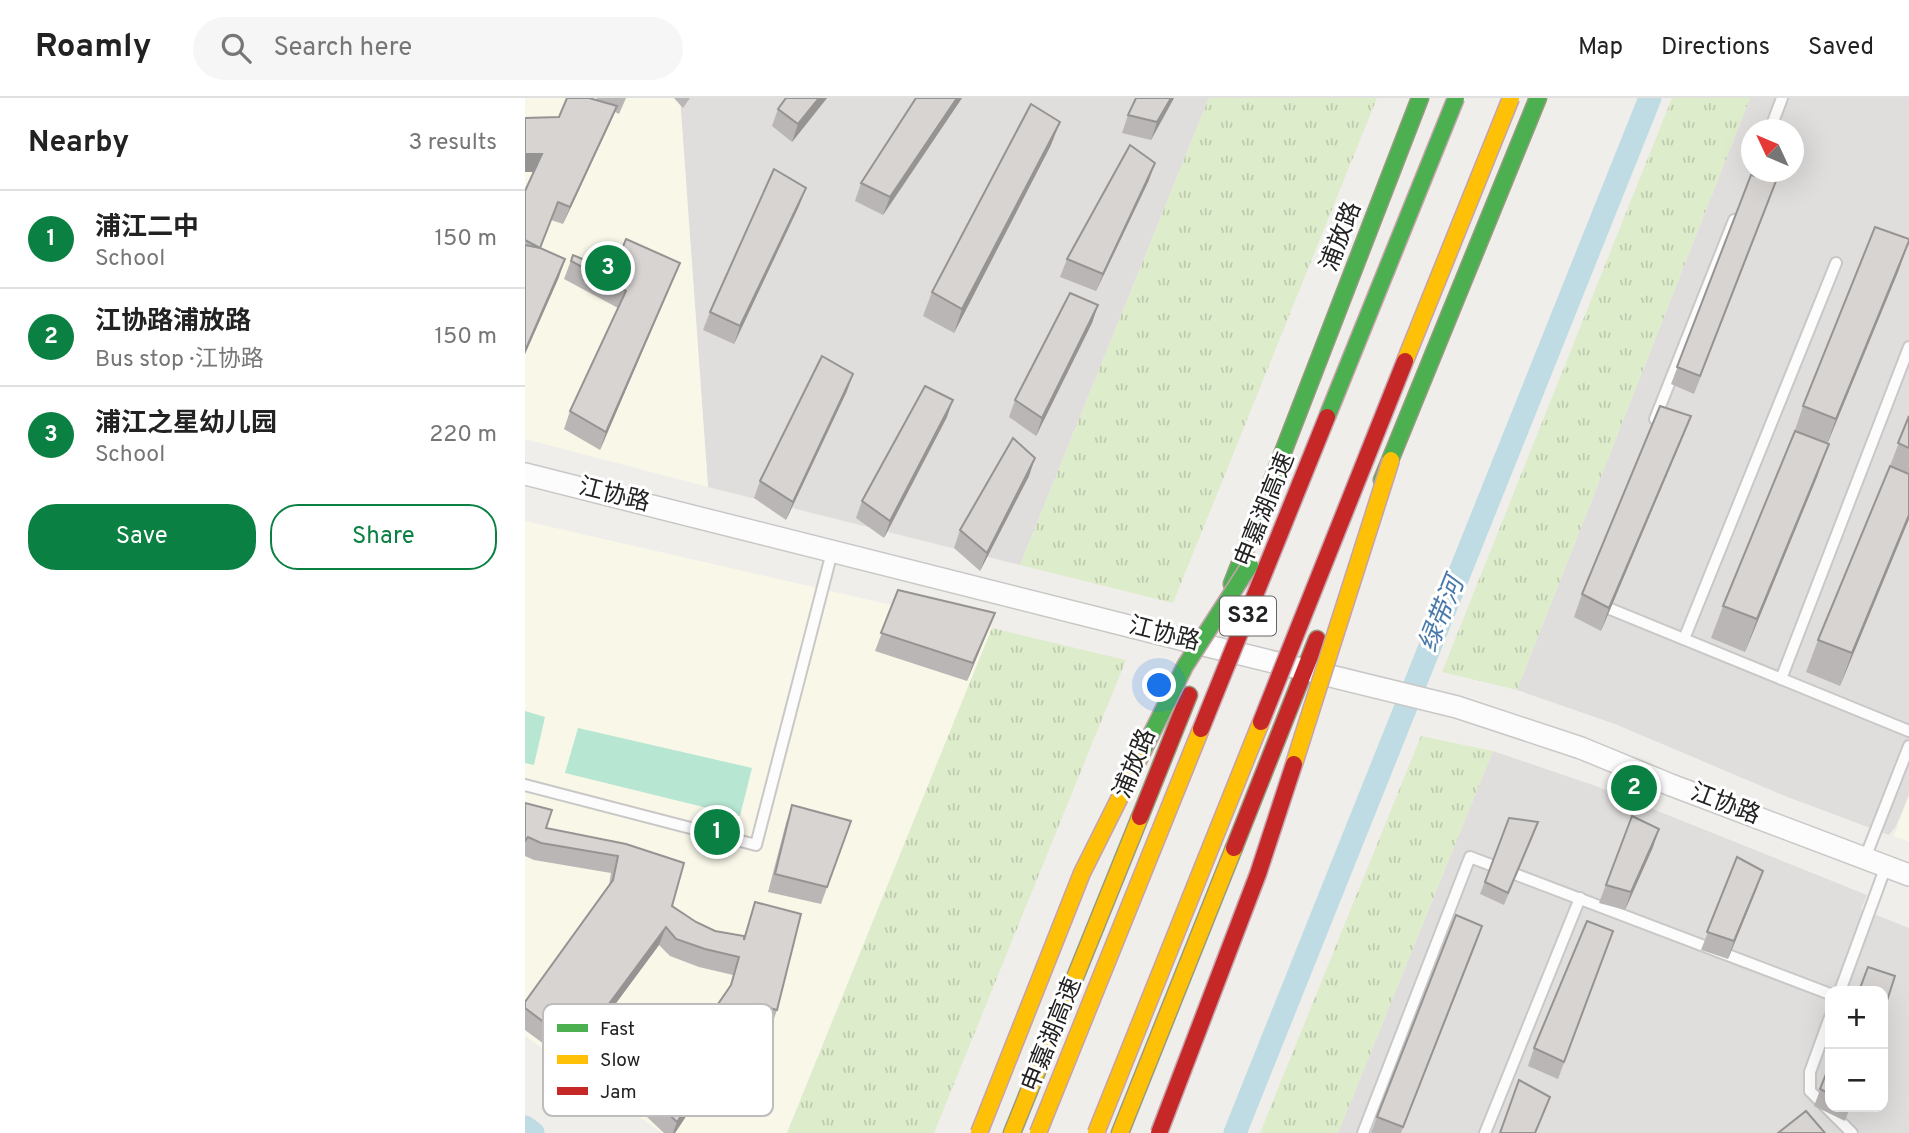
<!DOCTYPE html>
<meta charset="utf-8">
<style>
body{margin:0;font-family:Overpass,"Noto Sans SC",sans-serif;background:#f6f6f6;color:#222}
.controls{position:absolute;right:21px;bottom:21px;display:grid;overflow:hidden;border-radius:14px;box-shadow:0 7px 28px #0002}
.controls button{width:63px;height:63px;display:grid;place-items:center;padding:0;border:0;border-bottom:2px solid #e0e0e0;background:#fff;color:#222;font:35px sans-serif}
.compass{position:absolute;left:1216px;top:21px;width:63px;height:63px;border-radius:50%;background:#fff;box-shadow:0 7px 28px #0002;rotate:314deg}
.you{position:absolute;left:635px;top:588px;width:24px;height:24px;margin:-18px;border:5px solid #fff;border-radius:50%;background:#1a73e8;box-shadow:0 0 0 10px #1a73e833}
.badge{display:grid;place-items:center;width:46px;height:46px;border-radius:50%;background:#0b8043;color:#fff;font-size:23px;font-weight:700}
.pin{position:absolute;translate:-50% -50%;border:4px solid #fff;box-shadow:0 2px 7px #0006}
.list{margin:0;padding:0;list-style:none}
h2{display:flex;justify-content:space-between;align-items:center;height:91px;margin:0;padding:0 28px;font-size:30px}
h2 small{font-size:23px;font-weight:400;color:#767676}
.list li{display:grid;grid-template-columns:46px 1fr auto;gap:21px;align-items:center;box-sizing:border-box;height:98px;padding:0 28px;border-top:2px solid #e0e0e0}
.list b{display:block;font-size:26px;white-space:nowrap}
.list p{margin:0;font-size:23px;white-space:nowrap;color:#767676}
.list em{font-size:23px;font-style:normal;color:#767676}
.actions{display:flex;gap:14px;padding:21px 28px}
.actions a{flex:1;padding:16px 0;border:2px solid #0b8043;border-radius:28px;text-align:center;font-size:24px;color:#0b8043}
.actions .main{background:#0b8043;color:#fff}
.icon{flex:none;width:38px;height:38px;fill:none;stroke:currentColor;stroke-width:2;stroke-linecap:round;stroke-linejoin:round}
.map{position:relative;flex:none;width:1384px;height:1035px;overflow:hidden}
header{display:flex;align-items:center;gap:42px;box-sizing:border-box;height:98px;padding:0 35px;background:#fff;border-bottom:2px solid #e0e0e0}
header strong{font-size:33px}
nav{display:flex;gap:38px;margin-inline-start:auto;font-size:24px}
.search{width:490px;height:63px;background:#f6f6f6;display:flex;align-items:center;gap:18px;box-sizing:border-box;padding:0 24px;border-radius:38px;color:#767676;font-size:26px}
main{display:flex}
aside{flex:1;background:#fff}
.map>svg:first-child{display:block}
.residential{fill:#dfdedc;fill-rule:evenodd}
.education{fill:#f8f7e8}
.grass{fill:url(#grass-tufts)}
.pitch{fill:#b7e6d2}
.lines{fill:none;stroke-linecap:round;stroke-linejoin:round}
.canal{stroke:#bfdbe3;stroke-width:23}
.lane-casing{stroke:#c9c8c7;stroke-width:14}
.street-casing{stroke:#c9c8c7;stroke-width:24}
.fast-casing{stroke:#999a82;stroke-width:19}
.slow-casing{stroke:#999a82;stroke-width:19}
.jam-casing{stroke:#999a82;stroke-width:19}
.lane{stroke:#fdfcfc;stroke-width:10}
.street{stroke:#fdfcfc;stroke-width:21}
.fast{stroke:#4caf50;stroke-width:16}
.slow{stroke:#ffc107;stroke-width:16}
.jam{stroke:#c62828;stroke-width:16}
.fast-bridge-casing{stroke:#c5a2ac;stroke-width:19;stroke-linecap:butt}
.slow-bridge-casing{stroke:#c5a2ac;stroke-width:19;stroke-linecap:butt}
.jam-bridge-casing{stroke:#c5a2ac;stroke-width:19;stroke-linecap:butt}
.fast-bridge{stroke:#4caf50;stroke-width:16}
.slow-bridge{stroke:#ffc107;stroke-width:16}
.jam-bridge{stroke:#c62828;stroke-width:16}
.wall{fill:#b9b6b5}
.shaded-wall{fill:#969493}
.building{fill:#d7d4d2;stroke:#969493;stroke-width:2}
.labels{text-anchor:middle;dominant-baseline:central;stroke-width:6;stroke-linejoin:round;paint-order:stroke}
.shield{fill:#fff;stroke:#646464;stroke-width:2}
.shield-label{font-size:23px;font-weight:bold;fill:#222}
.street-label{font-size:24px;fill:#222;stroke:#fff}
.water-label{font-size:26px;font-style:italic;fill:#4a7aab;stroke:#fff}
.key{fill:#fff;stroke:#bdbdbd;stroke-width:2}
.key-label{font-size:19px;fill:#222}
</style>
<header>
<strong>Roamly</strong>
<div class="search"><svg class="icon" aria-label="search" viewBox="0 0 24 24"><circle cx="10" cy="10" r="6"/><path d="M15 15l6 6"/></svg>Search here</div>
<nav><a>Map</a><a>Directions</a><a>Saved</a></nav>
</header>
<main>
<aside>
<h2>Nearby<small>3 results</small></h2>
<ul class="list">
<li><span class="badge">1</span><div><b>浦江二中</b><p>School</p></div><em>150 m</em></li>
<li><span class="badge">2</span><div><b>江协路浦放路</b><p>Bus stop · 江协路</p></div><em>150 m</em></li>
<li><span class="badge">3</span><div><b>浦江之星幼儿园</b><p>School</p></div><em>220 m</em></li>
</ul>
<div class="actions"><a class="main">Save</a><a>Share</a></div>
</aside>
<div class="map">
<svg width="1384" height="1035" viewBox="0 0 1384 1035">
<defs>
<pattern id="grass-tufts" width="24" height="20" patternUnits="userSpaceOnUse" patternTransform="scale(1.75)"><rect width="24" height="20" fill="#ddeccb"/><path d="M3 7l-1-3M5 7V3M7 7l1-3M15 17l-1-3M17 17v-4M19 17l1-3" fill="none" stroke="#bdcaae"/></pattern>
</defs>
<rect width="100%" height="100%" fill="#f0eeeb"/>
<g class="residential">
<polygon points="155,0 684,0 495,467 183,389"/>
<path d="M1225,0H1384V697L1371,728L1364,737L1260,698L1090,626L992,592ZM1226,32H1268V74H1226Z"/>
<path d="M968,653L1068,687L1342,797L1336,811L1384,830V1035H813ZM1305,893H1358V1009H1305Z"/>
</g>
<g class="education">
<polygon points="0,0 155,0 183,389 0,341"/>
<polygon points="0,423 467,530 262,1035 137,1035 0,938"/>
<polygon points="1384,697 1384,744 1369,738"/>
</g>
<g class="grass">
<polygon points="684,0 852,0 648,505 495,467"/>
<polygon points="1147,0 1225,0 992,592 917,574"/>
<polygon points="467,530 601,562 409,1035 262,1035"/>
<polygon points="896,638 968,653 813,1035 735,1035"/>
</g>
<g class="pitch">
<polygon points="0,613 20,619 9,667 0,665"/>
<polygon points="53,630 227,670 215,718 40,675"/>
</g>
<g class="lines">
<g class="canal">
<polyline points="0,1029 8,1035"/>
<polyline points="710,1035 1125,0"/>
</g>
<g class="lane-casing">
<g id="lane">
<polyline points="1245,32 1257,0"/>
<polyline points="1130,321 1209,122"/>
<polyline points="1073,506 1384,633"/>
<polyline points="1159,541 1311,165"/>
<polyline points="1256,581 1384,249"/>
<polyline points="0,687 231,747 307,454"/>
<polyline points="1340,760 1384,648"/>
<polyline points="1315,893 1361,768"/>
<polyline points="1305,919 1285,974 1285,993 1327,1035"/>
<polyline points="838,1035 945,759 1305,896"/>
<polyline points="960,1035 1055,800"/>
</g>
</g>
<g class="street-casing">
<polyline id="street" points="0,376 683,548 932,609 1056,650 1146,687 1384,777"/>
</g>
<g class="fast-casing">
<g id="fast">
<polyline points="857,382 1013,0"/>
<polyline points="707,486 895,0"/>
</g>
</g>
<g class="slow-casing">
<g id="slow">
<polyline points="487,1035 615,719"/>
<polyline points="595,1035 709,750"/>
</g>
</g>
<g class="jam-casing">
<g id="jam">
<polyline points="615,719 664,597"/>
<polyline points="709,750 792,541"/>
</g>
</g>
<use href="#lane" class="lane"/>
<use href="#street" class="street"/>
<use href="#fast" class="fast"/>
<use href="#slow" class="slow"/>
<use href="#jam" class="jam"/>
<g class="fast-bridge-casing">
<g id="fast-bridge">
<polyline points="802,319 931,0"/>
<polyline points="613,663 660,568 725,467"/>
</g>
</g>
<g class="slow-bridge-casing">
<g id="slow-bridge">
<polyline points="880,263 986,0"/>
<polyline points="769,666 866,362"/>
<polyline points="454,1035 557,775 613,663"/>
<polyline points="513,1035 676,631"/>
<polyline points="571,1035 736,624"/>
</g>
</g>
<g class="jam-bridge-casing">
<g id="jam-bridge">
<polyline points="736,624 880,263"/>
<polyline points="676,631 802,319"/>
<polyline points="634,1035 733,776 769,666"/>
</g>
</g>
<use href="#fast-bridge" class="fast-bridge"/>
<use href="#slow-bridge" class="slow-bridge"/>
<use href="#jam-bridge" class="jam-bridge"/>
</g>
<g class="wall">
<polygon points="72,0 101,0 94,16 90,14 85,25 38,126 26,122 15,151 34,179 0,256 0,93 9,74 0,74 34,19 71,2"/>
<polygon points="149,0 165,0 158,10"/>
<polygon points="261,0 302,0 267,44 247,28 253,11"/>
<polygon points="391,0 437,0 358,117 330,103 336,85"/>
<polygon points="649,0 626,42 597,35 603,17"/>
<polygon points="526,47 429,235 398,218 407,194"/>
<polygon points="1226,77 1245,101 1169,296 1146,286"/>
<polygon points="624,82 571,193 535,179 542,161"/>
<polygon points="274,108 209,246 178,232 185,214"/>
<polygon points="1384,144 1373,174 1302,345 1292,379 1220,554 1186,540 1198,508 1267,341 1278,308"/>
<polygon points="48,157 88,174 148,182 75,352 39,331 45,313 93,210 39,181"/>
<polygon points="573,207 567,225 511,338 484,319 490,302"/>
<polygon points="322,293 261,422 229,400 235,383"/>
<polygon points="1384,318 1384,421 1315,588 1281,574 1293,542 1365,368"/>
<polygon points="422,319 359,440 331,420 337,403"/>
<polygon points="1157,341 1076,533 1049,519 1057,496"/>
<polygon points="504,378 455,473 429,450 435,432"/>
<polygon points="373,492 470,515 442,583 350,553"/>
<polygon points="0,705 21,730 101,746 147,808 171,824 190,833 219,839 230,804 252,912 246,929 224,923 150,1035 139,1035 122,1019 128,1001 204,891 208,877 174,869 145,858 134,847 46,966 0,932 0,904 84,788 86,775 9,762 0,758"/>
<polygon points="267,707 326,723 296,806 243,794 261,725"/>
<polygon points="1107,718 1134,731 1128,749 1100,812 1074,805"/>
<polygon points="984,720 1009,736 979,807 955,796"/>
<polygon points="1212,759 1232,790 1203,861 1176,852"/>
<polygon points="957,828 876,1035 846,1035 852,1019"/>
<polygon points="1088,833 1033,981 1003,968 1009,950"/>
<polygon points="1305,966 1305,1009 1325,1009 1320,1023 1289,1008"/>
</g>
<g class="shaded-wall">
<polygon points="294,0 302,0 267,44 273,26"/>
<polygon points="432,0 437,0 358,117 365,99"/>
<polygon points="646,0 649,0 626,42 632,24"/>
<polygon points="92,8 85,25 38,126 45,109"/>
<polygon points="535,24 526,47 429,235 437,211"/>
<polygon points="0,56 17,56 10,74 0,74"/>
<polygon points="630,65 624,82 571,193 578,176"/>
<polygon points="281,90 274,108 209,246 215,228"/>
<polygon points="1384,143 1373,174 1299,354 1311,321"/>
<polygon points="40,161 34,179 0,256 0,253"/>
<polygon points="155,165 148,182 75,352 81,334"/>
<polygon points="573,207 567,225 511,338 517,320"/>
<polygon points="328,276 322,293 261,422 268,404"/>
<polygon points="428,302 422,319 359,440 365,423"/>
<polygon points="1166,318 1157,341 1076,533 1084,510"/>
<polygon points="1304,346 1292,379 1220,554 1232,521"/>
<polygon points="510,360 504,378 455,473 462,455"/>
<polygon points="1384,417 1384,421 1315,588 1327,555"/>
<polygon points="470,515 442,583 448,565"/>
<polygon points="1134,731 1128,749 1100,812 1106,794"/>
<polygon points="1238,773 1232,790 1203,861 1209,843"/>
<polygon points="957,828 949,851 876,1035"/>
<polygon points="141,829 134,847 46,966 52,949"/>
<polygon points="231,906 224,923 150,1035 148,1035 152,1024"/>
</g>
<g class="building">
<polygon points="42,0 64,0 92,8 45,109 33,104 15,150 40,161 0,253 0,147 15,150 0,142 0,93 17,56 0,56 0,20 34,19"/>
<polygon points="261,0 294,0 273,26 253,11"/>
<polygon points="391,0 432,0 365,99 336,85"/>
<polygon points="611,0 646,0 632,24 603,17"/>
<polygon points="506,6 535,24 437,211 407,194"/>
<polygon points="605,47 630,65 578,176 542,161"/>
<polygon points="249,71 281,90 215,228 185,214"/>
<polygon points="1226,77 1251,83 1175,278 1152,269"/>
<polygon points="1350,129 1384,141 1384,143 1311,321 1278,308"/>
<polygon points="101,141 155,165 81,334 45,313 101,193 46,163 48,157 88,174"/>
<polygon points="545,195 573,207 517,320 490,302"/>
<polygon points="297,258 328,276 268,404 235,383"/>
<polygon points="400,288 428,302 365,423 337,403"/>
<polygon points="1135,308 1166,318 1084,510 1057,496"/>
<polygon points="1384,318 1384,350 1373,345"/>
<polygon points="1270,333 1304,346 1232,521 1198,508"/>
<polygon points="488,340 510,360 462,455 435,432"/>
<polygon points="1365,368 1384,376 1384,417 1327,555 1293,542"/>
<polygon points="373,492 470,515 448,565 356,535"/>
<polygon points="0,705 27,712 21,730 101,746 159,765 147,808 171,824 190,833 219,838 219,842 230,804 276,816 252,912 231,906 152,1024 128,1001 206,887 214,859 180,851 151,841 141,829 52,949 0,910 0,904 88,782 93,758 16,745 3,739 0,743"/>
<polygon points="267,707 326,723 302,789 250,776"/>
<polygon points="1107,718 1134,731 1106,794 1081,787"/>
<polygon points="984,720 1013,724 983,795 960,784"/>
<polygon points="1212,759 1238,773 1209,843 1182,834"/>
<polygon points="931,817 957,828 878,1029 852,1019"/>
<polygon points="1062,823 1088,833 1039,964 1009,950"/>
<polygon points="1343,869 1370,878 1358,915 1358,893 1334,893"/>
<polygon points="1305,966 1305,996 1295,991"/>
<polygon points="994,982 1025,999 1010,1035 975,1035"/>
<polygon points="1281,1013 1300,1035 1253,1035"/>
</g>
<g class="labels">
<rect class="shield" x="695" y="498.5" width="56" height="39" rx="5"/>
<g class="shield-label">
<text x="723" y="518">S32</text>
</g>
<g class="street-label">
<text transform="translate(817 139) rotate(-69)">浦放路</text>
<text transform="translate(89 398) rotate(14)">江协路</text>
<text transform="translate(741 412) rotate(-68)">申嘉湖高速</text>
<text transform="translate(639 537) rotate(14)">江协路</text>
<text transform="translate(611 666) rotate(-68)">浦放路</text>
<text transform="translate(1200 707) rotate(21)">江协路</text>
<text transform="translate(528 937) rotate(-68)">申嘉湖高速</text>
</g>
<g class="water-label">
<text transform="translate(918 517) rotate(-68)">绿带河</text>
</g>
</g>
<rect x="18" y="906" width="230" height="112" rx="10" class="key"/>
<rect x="32" y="926" width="31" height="8" fill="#4caf50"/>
<rect x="32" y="957" width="31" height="9" fill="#ffc107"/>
<rect x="32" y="989" width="31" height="8" fill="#c62828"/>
<g class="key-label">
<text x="75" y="937">Fast</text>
<text x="75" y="968">Slow</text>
<text x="75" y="1000">Jam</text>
</g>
</svg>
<div class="controls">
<button>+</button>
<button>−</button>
</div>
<svg class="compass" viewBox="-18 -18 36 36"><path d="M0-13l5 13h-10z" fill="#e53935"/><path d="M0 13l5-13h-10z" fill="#767676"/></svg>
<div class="you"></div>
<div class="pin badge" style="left:192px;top:734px">1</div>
<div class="pin badge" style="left:1109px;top:690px">2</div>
<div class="pin badge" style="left:83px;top:170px">3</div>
</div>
</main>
